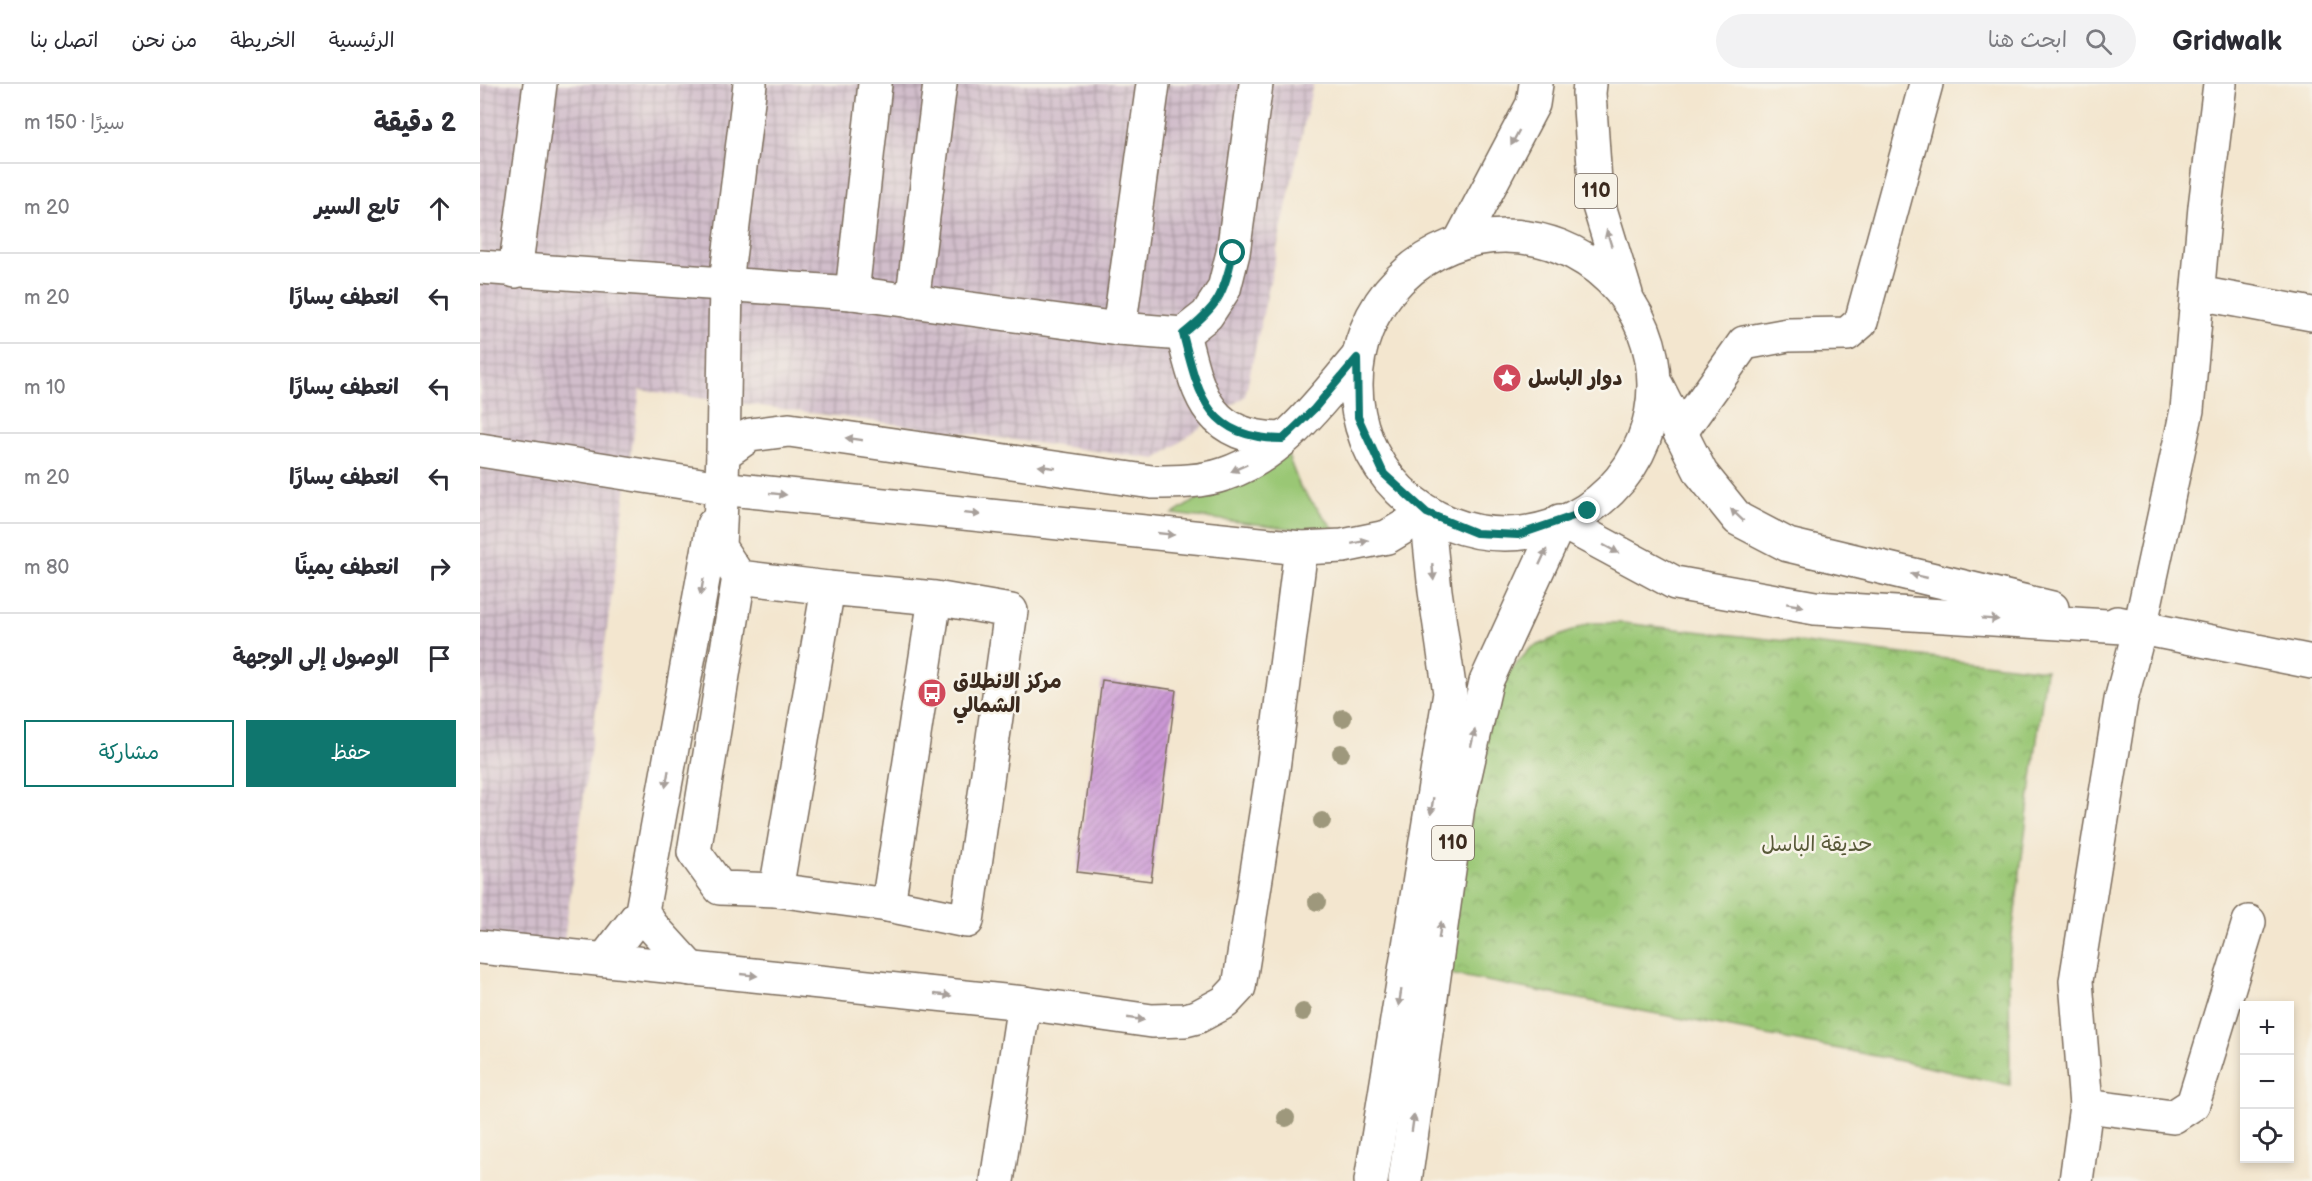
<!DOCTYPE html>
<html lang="ar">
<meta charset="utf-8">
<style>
body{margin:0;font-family:"Balsamiq Sans","Playpen Sans Arabic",sans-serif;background:#f2f2f3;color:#2b2b33;direction:rtl}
.controls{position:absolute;right:18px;bottom:18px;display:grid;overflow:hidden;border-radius:0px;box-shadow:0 3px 9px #0003}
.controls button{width:54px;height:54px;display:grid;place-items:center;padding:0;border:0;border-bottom:2px solid #e1e1e2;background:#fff;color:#2b2b33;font:30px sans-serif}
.stop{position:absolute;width:18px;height:18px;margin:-14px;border:4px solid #0f766e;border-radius:50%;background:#fff}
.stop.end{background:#0f766e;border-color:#fff;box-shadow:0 2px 6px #0008}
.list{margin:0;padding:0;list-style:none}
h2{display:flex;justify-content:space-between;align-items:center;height:78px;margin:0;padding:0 24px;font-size:26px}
h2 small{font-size:20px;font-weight:400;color:#7c7c81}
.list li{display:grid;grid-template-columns:39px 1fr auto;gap:18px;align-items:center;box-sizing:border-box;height:90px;padding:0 24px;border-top:2px solid #e1e1e2}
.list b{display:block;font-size:22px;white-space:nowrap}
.list em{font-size:20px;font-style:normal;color:#7c7c81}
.actions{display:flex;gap:12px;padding:18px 24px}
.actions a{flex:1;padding:14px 0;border:2px solid #0f766e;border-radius:0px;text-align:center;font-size:21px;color:#0f766e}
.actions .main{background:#0f766e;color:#fff}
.icon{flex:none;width:33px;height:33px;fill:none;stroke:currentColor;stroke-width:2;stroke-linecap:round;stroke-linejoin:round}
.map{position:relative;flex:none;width:1832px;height:1097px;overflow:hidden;direction:ltr}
header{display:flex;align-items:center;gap:36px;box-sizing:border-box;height:84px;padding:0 30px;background:#fff;border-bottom:2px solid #e1e1e2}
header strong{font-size:28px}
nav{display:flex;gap:33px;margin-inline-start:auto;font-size:21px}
.search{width:420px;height:54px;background:#f2f2f3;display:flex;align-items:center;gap:15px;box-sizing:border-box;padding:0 21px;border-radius:33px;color:#7c7c81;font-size:22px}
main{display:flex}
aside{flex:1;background:#fff}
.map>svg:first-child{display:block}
.industrial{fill:url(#industrial-grid)}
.grass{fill:#9ac775;stroke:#6a784a;stroke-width:1.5}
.park{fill:url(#park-crowns);stroke:#6a784a;stroke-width:1.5}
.building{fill:url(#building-hatch)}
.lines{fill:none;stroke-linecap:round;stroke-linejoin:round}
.minor-casing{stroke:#7b6c5c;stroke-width:36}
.major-casing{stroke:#7b6c5c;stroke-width:36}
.minor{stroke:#fff;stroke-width:33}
.major{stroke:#fff;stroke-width:33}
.tree{fill:#9e987c}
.oneway{fill:#a79f9a}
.route{stroke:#0f766e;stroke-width:8}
.labels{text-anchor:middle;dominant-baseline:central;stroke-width:5;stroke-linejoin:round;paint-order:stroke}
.shield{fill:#f7f3e8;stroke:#73665b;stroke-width:1.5}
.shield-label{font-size:20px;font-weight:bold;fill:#3b2a1e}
.poi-label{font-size:21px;font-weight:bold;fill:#3b2a1e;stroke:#f7f3e8;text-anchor:start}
.park-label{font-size:21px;fill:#585938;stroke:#f7f3e8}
</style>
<header>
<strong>Gridwalk</strong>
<div class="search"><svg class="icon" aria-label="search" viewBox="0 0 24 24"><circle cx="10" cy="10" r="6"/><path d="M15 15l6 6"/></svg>ابحث هنا</div>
<nav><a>الرئيسية</a><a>الخريطة</a><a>من نحن</a><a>اتصل بنا</a></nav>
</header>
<main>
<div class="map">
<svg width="1832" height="1097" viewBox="0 0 1832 1097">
<defs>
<pattern id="industrial-grid" width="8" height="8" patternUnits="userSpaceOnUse" patternTransform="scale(1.5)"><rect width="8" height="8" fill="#d1bdcb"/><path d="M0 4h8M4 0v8" fill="none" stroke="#ab9aa4"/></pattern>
<pattern id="park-crowns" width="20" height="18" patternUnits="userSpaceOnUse" patternTransform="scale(1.5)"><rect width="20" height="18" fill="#9ac775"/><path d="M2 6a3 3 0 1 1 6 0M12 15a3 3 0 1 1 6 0" fill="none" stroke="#7fa25f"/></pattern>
<pattern id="building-hatch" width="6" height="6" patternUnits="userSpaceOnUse" patternTransform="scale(1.5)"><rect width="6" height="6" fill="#cc99d6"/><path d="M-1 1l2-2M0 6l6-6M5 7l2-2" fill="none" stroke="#a77dad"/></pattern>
</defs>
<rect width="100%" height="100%" fill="#f7f3e8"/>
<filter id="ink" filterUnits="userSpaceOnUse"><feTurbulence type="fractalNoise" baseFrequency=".0167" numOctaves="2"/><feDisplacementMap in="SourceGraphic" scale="12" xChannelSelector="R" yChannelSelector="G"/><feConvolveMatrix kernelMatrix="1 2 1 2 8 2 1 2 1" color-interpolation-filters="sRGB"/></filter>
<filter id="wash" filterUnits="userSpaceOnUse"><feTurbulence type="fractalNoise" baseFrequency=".008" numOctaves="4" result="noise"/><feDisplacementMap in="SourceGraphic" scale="24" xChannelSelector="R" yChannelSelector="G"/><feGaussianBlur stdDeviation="1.35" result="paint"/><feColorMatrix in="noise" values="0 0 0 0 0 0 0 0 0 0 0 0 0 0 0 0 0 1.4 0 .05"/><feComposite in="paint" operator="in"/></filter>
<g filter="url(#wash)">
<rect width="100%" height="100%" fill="#f3e6cf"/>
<polygon class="industrial" points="0,0 833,0 765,312 676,375 160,306 83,863 0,854"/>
<polygon class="grass" points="804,361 820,403 858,450 693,430"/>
<polygon class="park" points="1110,539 1143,539 1566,586 1529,874 1530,1001 1406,974 965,889 1010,609 1051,564"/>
<g id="blocks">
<polygon class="building" points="622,596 696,606 671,797 597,788"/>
</g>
</g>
<g filter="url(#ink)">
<use href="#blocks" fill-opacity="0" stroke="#7b6c5c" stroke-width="1.5"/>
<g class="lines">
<g class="minor-casing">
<g id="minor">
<polyline points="0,183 372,209 639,245 703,250 727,231 744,205 753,169 776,0"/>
<polyline points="35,187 60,0"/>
<polyline points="372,209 395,0"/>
<polyline points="1718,209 1832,230"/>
<polyline points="432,218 460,0"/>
<polyline points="639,245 673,0"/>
<path d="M703,250C719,313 727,354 803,355"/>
<polyline points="1200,349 1264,259 1308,251 1367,250 1381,238 1446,0"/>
<polyline points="0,366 240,404 821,464 863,462 907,453 947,429"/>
<polyline points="243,370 246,199 270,0"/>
<polyline points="259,493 348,504"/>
<path d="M455,514L531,527L487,837L408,821L455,514L348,504L296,806L240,804L214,768L259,493L239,463L243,370L270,351L309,346L672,398C696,398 722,398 745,390C802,371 840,318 877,274"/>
<polyline points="296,806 408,821"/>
<polyline points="162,827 171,841 211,885"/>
<polyline points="0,863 544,919 672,937 705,936 717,933 745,918 759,903 793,685 821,464"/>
<polyline points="125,875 162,827 233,441"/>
<polyline points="1606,1022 1693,1033 1713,1020 1769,838"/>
<polyline points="517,1097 544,919"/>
<polyline points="1596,1097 1606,1022 1596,897 1641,616 1660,544 1707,326 1725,123 1740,0"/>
</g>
</g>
<g class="major-casing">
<g id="major">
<polyline points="1110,0 1109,9 1116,112 1146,210"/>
<circle cx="1025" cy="301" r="149"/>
<polyline points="980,158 1053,20 1056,0"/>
<polyline points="1177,302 1221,389 1258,435 1308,461 1572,524"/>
<polyline points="1637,539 1832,578"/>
<polyline points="891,1097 970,609 955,507 947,429"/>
<polyline points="925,1097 978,722 1006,598 1080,437 1195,499 1335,524 1660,544"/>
</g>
</g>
<use href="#minor" class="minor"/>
<use href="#major" class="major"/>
</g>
<g class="tree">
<circle cx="863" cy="634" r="9"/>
<circle cx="861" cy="669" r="9"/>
<circle cx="842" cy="737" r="9"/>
<circle cx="837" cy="818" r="9"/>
<circle cx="823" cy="928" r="9"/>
<circle cx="806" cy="1034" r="9"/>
</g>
<defs><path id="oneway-solid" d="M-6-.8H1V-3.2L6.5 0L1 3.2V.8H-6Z" transform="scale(1.5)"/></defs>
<g class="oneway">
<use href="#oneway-solid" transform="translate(1035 54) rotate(118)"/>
<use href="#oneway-solid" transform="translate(1129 154) rotate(-107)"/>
<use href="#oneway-solid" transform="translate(374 355) rotate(-172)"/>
<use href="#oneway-solid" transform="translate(567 383) rotate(-172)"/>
<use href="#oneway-solid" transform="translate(759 384) rotate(156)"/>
<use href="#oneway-solid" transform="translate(298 410) rotate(6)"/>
<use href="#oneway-solid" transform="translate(492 430) rotate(6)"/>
<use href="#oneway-solid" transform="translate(1257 431) rotate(-137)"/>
<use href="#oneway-solid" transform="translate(686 450) rotate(6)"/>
<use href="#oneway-solid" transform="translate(880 458) rotate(-12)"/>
<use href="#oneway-solid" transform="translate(1131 465) rotate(28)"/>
<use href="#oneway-solid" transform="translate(1063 473) rotate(-65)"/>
<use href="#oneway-solid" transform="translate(953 488) rotate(85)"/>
<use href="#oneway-solid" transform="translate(1439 492) rotate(-167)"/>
<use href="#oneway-solid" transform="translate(222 503) rotate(100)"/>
<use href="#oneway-solid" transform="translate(1315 521) rotate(10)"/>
<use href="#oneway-solid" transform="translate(1510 535) rotate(4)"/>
<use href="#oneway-solid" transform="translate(993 654) rotate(-77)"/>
<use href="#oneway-solid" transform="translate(187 695) rotate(100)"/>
<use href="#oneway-solid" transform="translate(952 722) rotate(99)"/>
<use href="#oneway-solid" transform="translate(960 846) rotate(-82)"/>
<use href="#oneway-solid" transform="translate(269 891) rotate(6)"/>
<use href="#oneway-solid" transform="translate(463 911) rotate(6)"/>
<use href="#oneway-solid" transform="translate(920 914) rotate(99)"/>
<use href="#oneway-solid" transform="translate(656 935) rotate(8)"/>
<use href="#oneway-solid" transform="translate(933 1039) rotate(-82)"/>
</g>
</g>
<g class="lines" filter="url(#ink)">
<path class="route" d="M753,169C743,213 738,222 703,250C719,313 727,354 803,355L834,325L877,274L878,333L904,390L947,429L996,449L1038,451L1108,427"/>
</g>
<defs>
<g id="sight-disc" transform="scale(1.5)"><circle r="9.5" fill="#d1495b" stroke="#f7f3e8"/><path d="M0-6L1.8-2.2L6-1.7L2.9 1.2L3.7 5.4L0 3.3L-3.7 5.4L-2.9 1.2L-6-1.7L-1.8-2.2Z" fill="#fff"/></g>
<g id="bus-disc" transform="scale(1.5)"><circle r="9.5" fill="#d1495b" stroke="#f7f3e8"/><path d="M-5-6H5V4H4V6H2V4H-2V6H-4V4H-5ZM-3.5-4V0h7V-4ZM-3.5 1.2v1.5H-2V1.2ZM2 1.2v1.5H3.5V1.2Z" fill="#fff"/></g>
</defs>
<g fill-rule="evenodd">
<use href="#sight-disc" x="1027" y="294"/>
<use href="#bus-disc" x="452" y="609"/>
</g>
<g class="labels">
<g class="shield">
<rect x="1095" y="90" width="42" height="34" rx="4.5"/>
<rect x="952" y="742" width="42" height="34" rx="4.5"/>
</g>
<g class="shield-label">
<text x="1116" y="107">110</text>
<text x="973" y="759">110</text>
</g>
<g class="poi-label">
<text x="1048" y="294">دوار الباسل</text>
<text x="473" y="597">مركز الانطلاق<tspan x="473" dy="24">الشمالي</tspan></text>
</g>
<g class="park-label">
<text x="1337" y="760">حديقة الباسل</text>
</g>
</g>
</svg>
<div class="controls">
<button>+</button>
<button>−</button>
<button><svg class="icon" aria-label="locate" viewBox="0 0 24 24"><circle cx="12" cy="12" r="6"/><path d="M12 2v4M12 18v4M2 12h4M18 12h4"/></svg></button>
</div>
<div class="stop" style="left:753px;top:169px"></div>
<div class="stop end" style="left:1108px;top:427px"></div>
</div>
<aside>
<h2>2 دقيقة<small>سيرًا · 150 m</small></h2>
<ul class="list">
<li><svg class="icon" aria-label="ahead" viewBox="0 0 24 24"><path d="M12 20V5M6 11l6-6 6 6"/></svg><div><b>تابع السير</b></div><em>20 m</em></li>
<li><svg class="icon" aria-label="left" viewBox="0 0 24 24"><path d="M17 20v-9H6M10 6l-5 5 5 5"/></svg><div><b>انعطف يسارًا</b></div><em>20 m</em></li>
<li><svg class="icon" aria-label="left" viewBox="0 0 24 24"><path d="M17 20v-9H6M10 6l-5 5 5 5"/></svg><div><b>انعطف يسارًا</b></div><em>10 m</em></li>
<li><svg class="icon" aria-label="left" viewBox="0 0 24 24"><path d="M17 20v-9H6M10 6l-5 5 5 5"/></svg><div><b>انعطف يسارًا</b></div><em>20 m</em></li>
<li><svg class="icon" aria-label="right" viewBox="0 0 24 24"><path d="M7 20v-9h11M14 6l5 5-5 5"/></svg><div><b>انعطف يمينًا</b></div><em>80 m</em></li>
<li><svg class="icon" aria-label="arrive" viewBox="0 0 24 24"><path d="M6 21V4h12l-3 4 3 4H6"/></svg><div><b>الوصول إلى الوجهة</b></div></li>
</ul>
<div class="actions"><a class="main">حفظ</a><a>مشاركة</a></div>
</aside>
</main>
